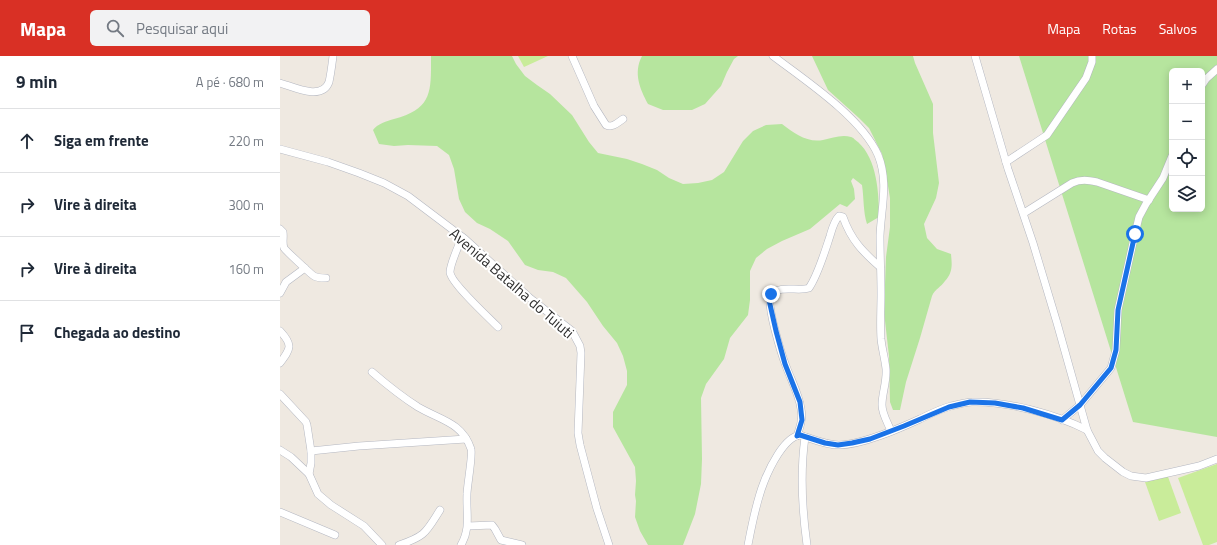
<!DOCTYPE html>
<html lang="pt">
<meta charset="utf-8">
<style>
body{margin:0;font-family:"Titillium Web",sans-serif;background:#f2f2f3;color:#1f2937}
.controls{position:absolute;right:12px;top:12px;display:grid;overflow:hidden;border-radius:6px;box-shadow:0 2px 10px #0003}
.controls button{width:36px;height:36px;display:grid;place-items:center;padding:0;border:0;border-bottom:1px solid #e0e1e3;background:#fff;color:#1f2937;font:20px sans-serif}
.stop{position:absolute;width:12px;height:12px;margin:-9px;border:3px solid #1a73e8;border-radius:50%;background:#fff}
.stop.end{background:#1a73e8;border-color:#fff;box-shadow:0 1px 4px #0008}
.list{margin:0;padding:0;list-style:none}
h2{display:flex;justify-content:space-between;align-items:center;height:52px;margin:0;padding:0 16px;font-size:17px}
h2 small{font-size:13px;font-weight:400;color:#747a83}
.list li{display:grid;grid-template-columns:26px 1fr auto;gap:12px;align-items:center;box-sizing:border-box;height:64px;padding:0 16px;border-top:1px solid #e0e1e3}
.list b{display:block;font-size:15px;white-space:nowrap}
.list em{font-size:13px;font-style:normal;color:#747a83}
.icon{flex:none;width:22px;height:22px;fill:none;stroke:currentColor;stroke-width:2;stroke-linecap:round;stroke-linejoin:round}
.map{position:relative;flex:none;width:937px;height:489px;overflow:hidden}
header{display:flex;align-items:center;gap:24px;box-sizing:border-box;height:56px;padding:0 20px;background:#d93025;color:#fff}
header strong{font-size:19px}
nav{display:flex;gap:22px;margin-inline-start:auto;font-size:14px}
.search{width:280px;height:36px;background:#f2f2f3;display:flex;align-items:center;gap:10px;box-sizing:border-box;padding:0 14px;border-radius:6px;color:#747a83;font-size:15px}
main{display:flex}
aside{flex:1;background:#fff}
.map>svg:first-child{display:block}
.green{fill:#b6e59e;fill-rule:evenodd}
.pitch{fill:#c9ec9a}
.lines{fill:none;stroke-linecap:round;stroke-linejoin:round}
.street-casing{stroke:#b4b7c1;stroke-width:8}
.street{stroke:#fff;stroke-width:7}
.route{stroke:#1a73e8;stroke-width:5}
.labels{text-anchor:middle;dominant-baseline:central;stroke-width:4;stroke-linejoin:round;paint-order:stroke}
.street-label{font-size:15px;fill:#2e2e2e;stroke:#fff}
</style>
<header>
<strong>Mapa</strong>
<div class="search"><svg class="icon" aria-label="search" viewBox="0 0 24 24"><circle cx="10" cy="10" r="6"/><path d="M15 15l6 6"/></svg>Pesquisar aqui</div>
<nav><a>Mapa</a><a>Rotas</a><a>Salvos</a></nav>
</header>
<main>
<aside>
<h2>9 min<small>A pé · 680 m</small></h2>
<ul class="list">
<li><svg class="icon" aria-label="ahead" viewBox="0 0 24 24"><path d="M12 20V5M6 11l6-6 6 6"/></svg><div><b>Siga em frente</b></div><em>220 m</em></li>
<li><svg class="icon" aria-label="right" viewBox="0 0 24 24"><path d="M7 20v-9h11M14 6l5 5-5 5"/></svg><div><b>Vire à direita</b></div><em>300 m</em></li>
<li><svg class="icon" aria-label="right" viewBox="0 0 24 24"><path d="M7 20v-9h11M14 6l5 5-5 5"/></svg><div><b>Vire à direita</b></div><em>160 m</em></li>
<li><svg class="icon" aria-label="arrive" viewBox="0 0 24 24"><path d="M6 21V4h12l-3 4 3 4H6"/></svg><div><b>Chegada ao destino</b></div></li>
</ul>
</aside>
<div class="map">
<svg width="937" height="489" viewBox="0 0 937 489">
<rect width="100%" height="100%" fill="#efe9e1"/>
<g class="green">
<path d="M151,0H232L236,8L245,20L257,29L270,38L292,59L309,86L318,97L347,103L362,108L377,114L389,122L403,128L418,127L432,124L444,116L463,85L473,75L486,69L502,68C514,77 527,87 543,84C552,82 562,78 571,81C573,81 576,85 578,86C597,103 599,137 599,161L587,168C583,156 584,142 582,129L573,122L571,125L574,133L575,143L567,151L560,148L530,173L502,185L487,193L476,202L470,215V244L468,259L450,282L444,303L426,328L421,342L422,403L421,428L415,458L403,489H368L360,475L355,461L356,445L355,439L356,425L355,411L333,371V356L347,329V315L343,300L337,287L323,270L307,246L286,222L273,216L258,214L245,209L228,185L210,173L197,167L185,156L179,143L174,113L169,99L157,90L128,89L114,90L99,88L93,74C97,68 107,65 114,63C153,53 151,35 151,0Z"/>
<path d="M362,0H458L454,3L447,16L441,30L425,48L412,54H383L368,48C360,33 353,17 362,0Z"/>
<path d="M532,0H633L635,7L653,48V77L659,127L656,142L644,168L647,182L657,193L671,198C672,209 673,216 665,225C661,231 655,233 652,240L640,282L626,326L620,354H613L610,346L609,300L604,256L606,201L610,171V142L605,112L602,98L589,72L579,62L548,34Z"/>
<path d="M739,0H937V381L853,366ZM892,15H922V153H892Z"/>
</g>
<g class="pitch">
<polygon points="238,0 268,0 244,11"/>
<polygon points="937,408 937,486 929,489 923,489 898,422"/>
<polygon points="887,418 901,457 879,465 865,426"/>
</g>
<g class="lines">
<g class="street-casing">
<g id="street">
<path d="M292,0L314,50L326,69C333,72 337,67 343,63"/>
<path d="M493,0C525,24 582,62 598,99C609,126 601,153 600,180C600,199 601,219 601,238C601,253 600,268 601,283C602,293 605,303 606,313C607,326 602,337 602,349C602,358 608,367 611,375"/>
<polyline points="695,0 728,113 753,187 777,267 807,374 818,395 825,402 843,416 851,420 866,422 919,410 937,403"/>
<path d="M0,27C14,31 42,45 49,26C51,17 52,8 53,0"/>
<polyline points="922,29 926,23 937,13"/>
<polyline points="0,93 48,106 79,117 104,127 128,140 185,183 251,243 292,275 300,290 301,297 298,377 300,389 317,453 329,489"/>
<polyline points="726,106 767,79 806,22 812,6 812,0"/>
<path d="M744,157L792,127C801,123 808,124 817,126L869,144"/>
<path d="M0,173L3,176C4,181 2,187 4,192C5,194 32,219 34,220C37,222 42,222 46,222"/>
<path d="M182,181C179,189 170,208 170,216C170,226 209,262 218,271"/>
<polyline points="0,237 6,226 25,212"/>
<path d="M0,275C13,289 11,292 0,307"/>
<path d="M92,316C106,328 122,341 138,351C160,364 182,366 191,393C193,397 187,431 187,438C186,457 191,472 181,489"/>
<polyline points="0,338 26,366 27,369 31,395 31,407 29,418 38,438 51,449 84,470 102,489"/>
<polyline points="782,364 800,349 831,312 836,294 838,254 855,178 859,161 866,148 883,122 892,100"/>
<path d="M517,380C520,371 523,363 521,353C519,338 511,324 506,310C502,300 485,245 491,239C500,228 518,236 529,232C538,219 545,195 550,180C552,173 554,165 559,160L563,161C571,184 583,196 600,211"/>
<path d="M525,381C520,417 522,453 527,489"/>
<polyline points="0,394 11,401 29,418"/>
<polyline points="31,395 79,390 186,383"/>
<polyline points="0,456 55,479"/>
<polyline points="188,470 212,469 215,473 221,484 242,489"/>
<path d="M119,489C146,480 146,476 160,454"/>
<path d="M468,489C472,468 476,446 484,426C489,413 504,381 520,379C533,383 545,389 559,389C582,389 618,373 640,363C650,358 660,353 671,350C677,349 685,346 692,346C727,345 775,358 807,374"/>
</g>
</g>
<use href="#street" class="street"/>
</g>
<g class="lines">
<polyline class="route" points="491,238 489,244 496,275 505,308 520,346 522,364 517,380 520,379 545,387 558,389 572,387 590,383 624,370 669,351 690,346 715,347 743,352 782,364 800,349 831,312 836,294 838,254 855,178"/>
</g>
<g class="labels">
<g class="street-label">
<text transform="translate(232 227) rotate(41)">Avenida Batalha do Tuiuti</text>
</g>
</g>
</svg>
<div class="controls">
<button>+</button>
<button>−</button>
<button><svg class="icon" aria-label="locate" viewBox="0 0 24 24"><circle cx="12" cy="12" r="6"/><path d="M12 2v4M12 18v4M2 12h4M18 12h4"/></svg></button>
<button><svg class="icon" aria-label="layers" viewBox="0 0 24 24"><path d="M12 4l9 5-9 5-9-5zM3 14l9 5 9-5"/></svg></button>
</div>
<div class="stop" style="left:855px;top:178px"></div>
<div class="stop end" style="left:491px;top:238px"></div>
</div>
</main>
